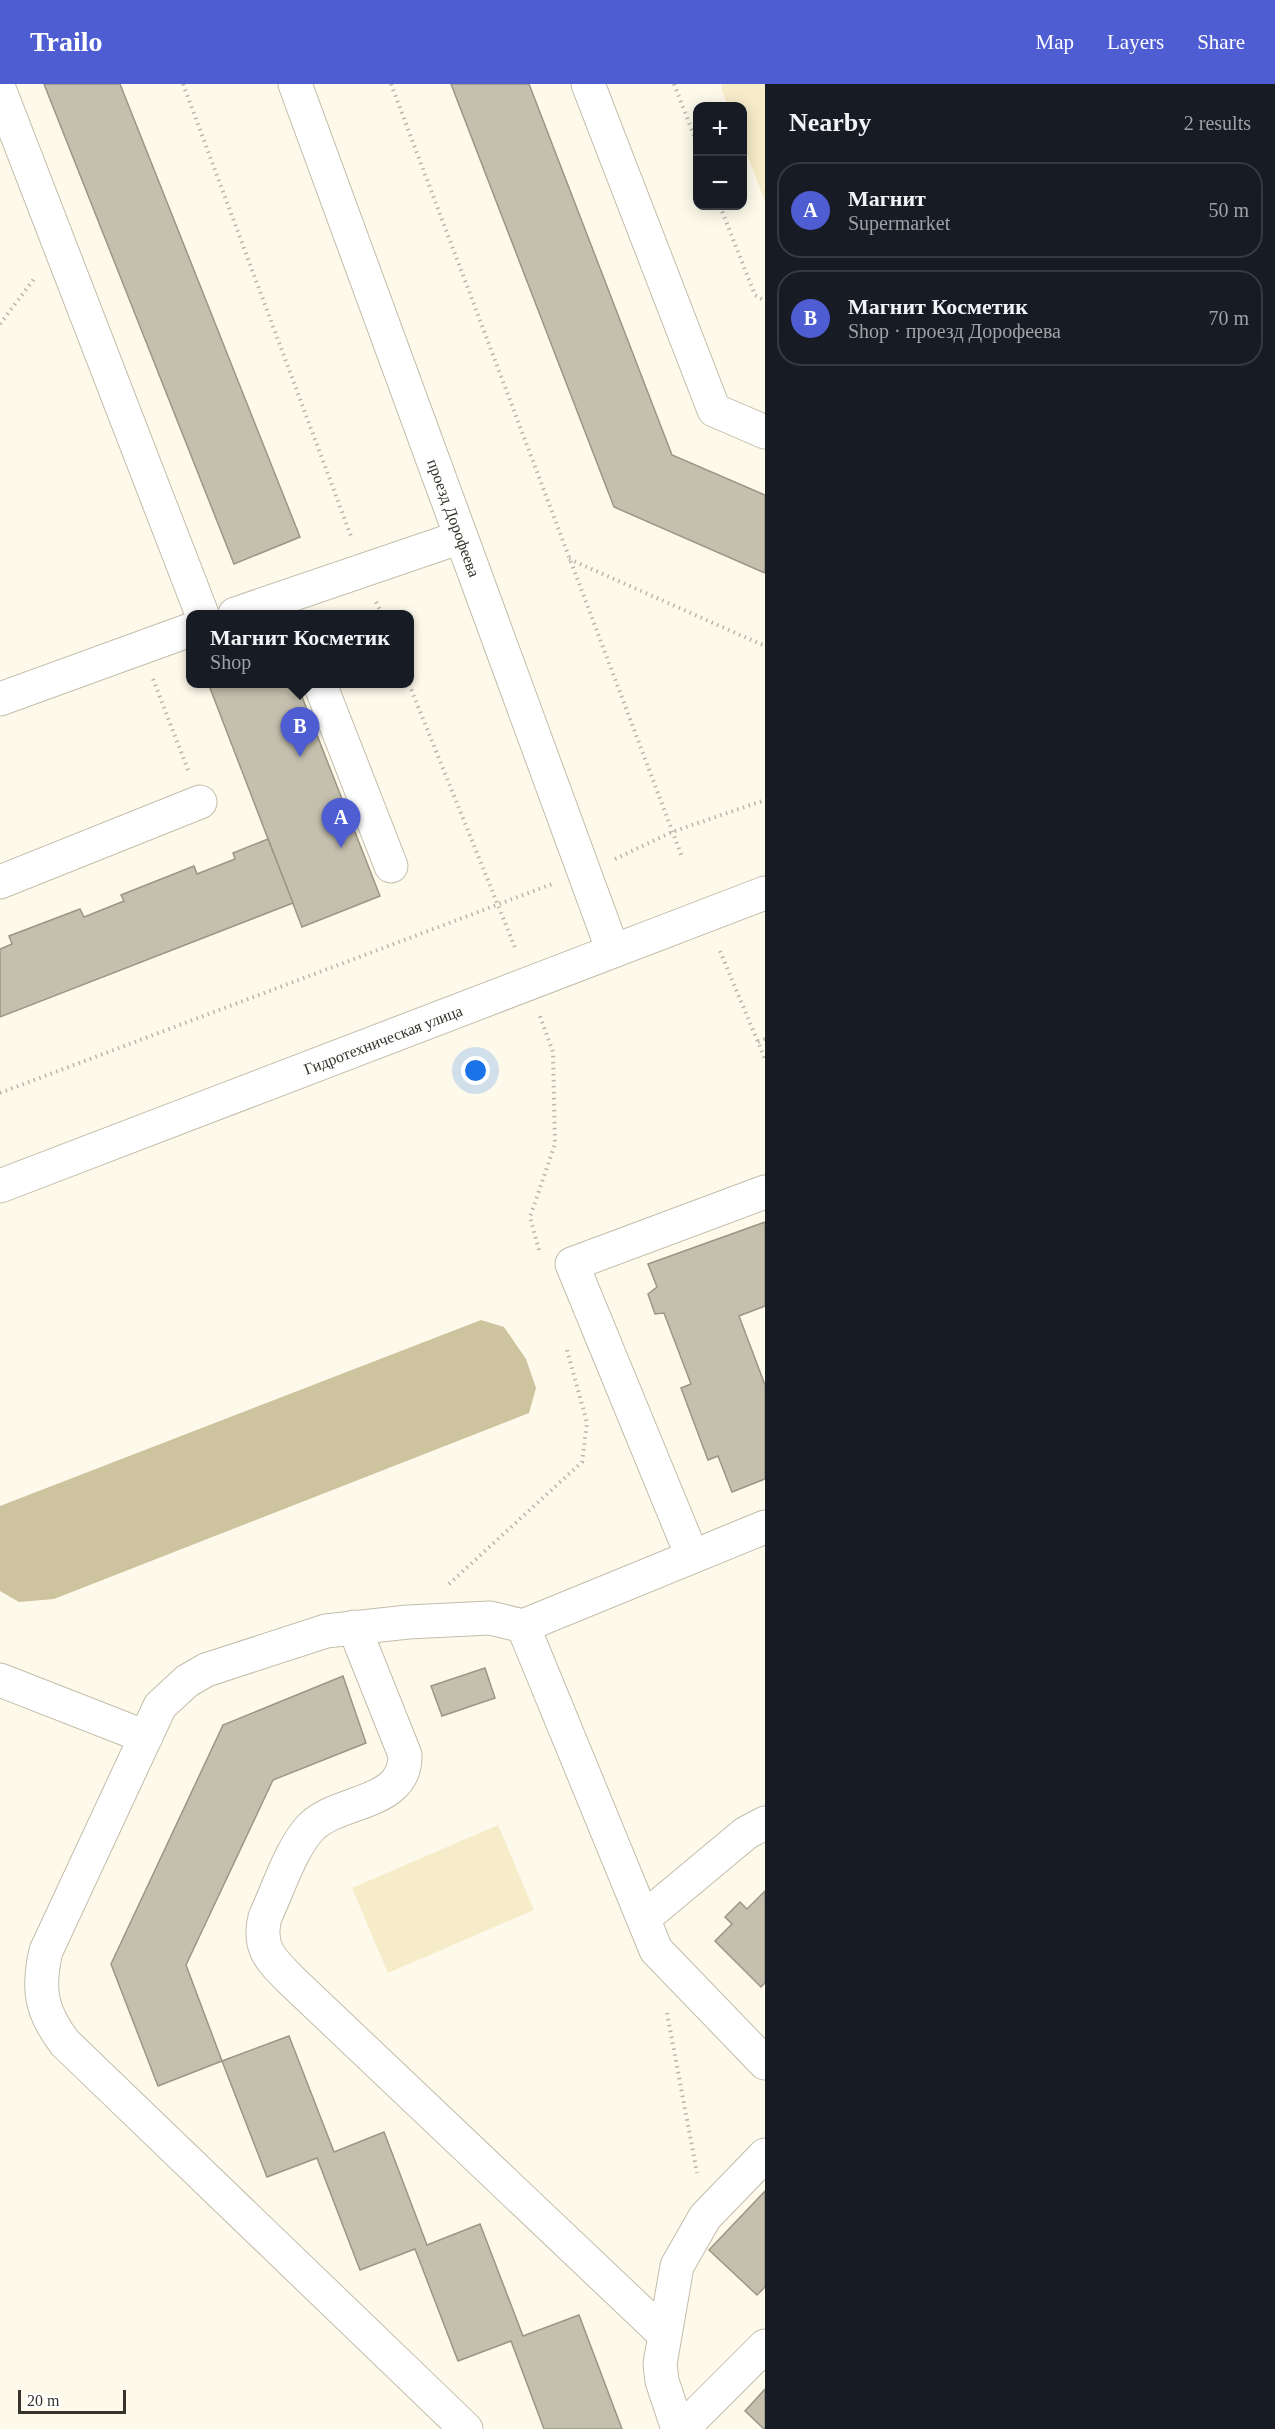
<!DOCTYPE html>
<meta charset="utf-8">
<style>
body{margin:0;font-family:Georgia,serif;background:#242831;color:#f1f3f6}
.controls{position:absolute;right:18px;top:18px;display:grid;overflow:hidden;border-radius:12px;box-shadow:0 3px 15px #0003}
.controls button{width:54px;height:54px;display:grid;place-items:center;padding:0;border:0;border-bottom:2px solid #363941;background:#171b24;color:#f1f3f6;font:30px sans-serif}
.scale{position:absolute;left:18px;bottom:15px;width:108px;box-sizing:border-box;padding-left:6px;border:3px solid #35332c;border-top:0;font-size:16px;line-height:21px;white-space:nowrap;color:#35332c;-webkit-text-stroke:4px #fff;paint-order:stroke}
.you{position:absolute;left:476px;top:987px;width:21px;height:21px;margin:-15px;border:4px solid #fff;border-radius:50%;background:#1a73e8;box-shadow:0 0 0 9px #1a73e833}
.badge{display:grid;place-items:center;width:39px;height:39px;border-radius:50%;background:#4f5dd2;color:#fff;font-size:20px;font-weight:700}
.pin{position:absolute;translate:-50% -50px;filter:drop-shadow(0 2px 3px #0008)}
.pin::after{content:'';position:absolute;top:32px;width:21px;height:18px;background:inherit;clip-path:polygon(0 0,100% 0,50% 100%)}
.popup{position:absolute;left:186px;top:526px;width:228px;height:78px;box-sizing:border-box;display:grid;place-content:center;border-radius:12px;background:#171b24;filter:drop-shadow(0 2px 4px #0005);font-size:20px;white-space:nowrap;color:#9ea1a6}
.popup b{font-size:22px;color:#f1f3f6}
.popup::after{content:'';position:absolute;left:50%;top:100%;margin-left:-12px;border:12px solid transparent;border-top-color:#171b24}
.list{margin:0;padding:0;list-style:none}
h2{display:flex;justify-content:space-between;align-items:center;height:78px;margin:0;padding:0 24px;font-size:26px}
h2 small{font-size:20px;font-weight:400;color:#9ea1a6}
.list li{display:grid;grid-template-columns:39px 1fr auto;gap:18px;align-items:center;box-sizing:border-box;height:96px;margin:0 12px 12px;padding:0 12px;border:2px solid #363941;border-radius:24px}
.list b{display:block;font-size:22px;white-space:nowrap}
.list p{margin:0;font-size:20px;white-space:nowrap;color:#9ea1a6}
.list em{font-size:20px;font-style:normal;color:#9ea1a6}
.map{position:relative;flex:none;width:765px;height:2345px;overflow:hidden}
header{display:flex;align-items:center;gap:36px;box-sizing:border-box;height:84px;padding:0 30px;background:#4f5dd2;color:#fff}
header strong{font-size:28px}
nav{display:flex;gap:33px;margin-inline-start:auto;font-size:21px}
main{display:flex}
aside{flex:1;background:#171b24}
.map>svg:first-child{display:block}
.green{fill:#f6ecc9}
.water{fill:#cec39f}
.building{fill:#c5c0ae;stroke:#9b9685;stroke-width:1.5}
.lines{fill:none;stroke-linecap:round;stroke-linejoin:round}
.minor-casing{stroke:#c2bdab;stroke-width:35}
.major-casing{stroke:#c2bdab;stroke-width:35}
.path{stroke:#b9b6aa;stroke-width:4;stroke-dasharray:1.5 4.5;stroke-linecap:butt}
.minor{stroke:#fff;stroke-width:33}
.major{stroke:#fff;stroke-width:33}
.labels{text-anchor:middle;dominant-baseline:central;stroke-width:4.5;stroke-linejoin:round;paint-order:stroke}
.street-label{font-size:16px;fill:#35332c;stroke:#fff}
</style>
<header>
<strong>Trailo</strong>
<nav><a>Map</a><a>Layers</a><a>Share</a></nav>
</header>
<main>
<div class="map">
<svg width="765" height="2345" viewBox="0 0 765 2345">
<rect width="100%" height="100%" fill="#fefaeb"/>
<g class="green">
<polygon points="722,0 765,0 765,118 743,60 742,22 728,22 721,4"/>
<polygon points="498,1741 534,1826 388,1889 352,1804"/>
</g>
<polygon class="water" points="481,1236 504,1243 526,1275 536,1304 529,1329 54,1515 19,1518 0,1507 0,1422"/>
<g class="building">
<polygon points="44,0 120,0 300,453 234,480"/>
<polygon points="451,0 529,0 672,371 765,411 765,489 614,423"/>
<polygon points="222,600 297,600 380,812 302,843 210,604"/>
<polygon points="268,755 293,819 0,933 0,865 12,860 9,852 80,825 84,833 124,817 121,811 194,782 197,790 235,775 233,769"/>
<polygon points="765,1138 765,1222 739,1232 765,1301 765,1395 732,1408 718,1372 708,1376 681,1304 691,1300 664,1229 655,1230 648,1210 657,1203 648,1180"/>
<polygon points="485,1584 495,1614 442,1632 431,1602"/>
<polygon points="343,1592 366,1659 273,1696 186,1881 222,1977 158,2002 111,1880 223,1641"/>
<polygon points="765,1807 765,1899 761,1903 715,1857 732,1840 725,1833 740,1818 747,1825"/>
<polygon points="289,1952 334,2068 384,2048 427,2161 480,2140 523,2252 579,2231 622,2345 544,2345 511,2257 458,2277 415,2165 360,2186 317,2074 267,2093 222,1977"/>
<polygon points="765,2107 765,2203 757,2211 709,2166"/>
<polygon points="765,2305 765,2345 764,2345 745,2327"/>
</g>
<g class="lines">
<g class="minor-casing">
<g id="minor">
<path id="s1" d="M295,0L613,867"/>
<polyline points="588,0 714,326 765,348"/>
<polyline points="0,7 202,530"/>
<polyline points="235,530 461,453"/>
<polyline points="320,600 391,782"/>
<polyline points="0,615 190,546"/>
<polyline points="0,798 200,718"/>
<polyline points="692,1472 572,1180 765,1108"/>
<polyline points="523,1542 765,1443"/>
<path d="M354,1543L405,1671C406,1721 341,1715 312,1742C291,1763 278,1806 265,1833C257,1865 272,1877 294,1899L664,2250"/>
<polyline points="0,1596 146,1653"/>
<polyline points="644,1834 746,1749 765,1739"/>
<path d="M466,2345L65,1959C41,1928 37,1905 46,1867L160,1622L187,1597L206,1586L326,1547L408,1538L490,1534L523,1542L656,1866L765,1979"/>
<polyline points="678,2345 662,2297 660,2280 677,2182 705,2133 765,2071"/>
<polyline points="682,2345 765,2262"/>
</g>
</g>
<g class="major-casing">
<g id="major">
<path id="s2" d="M0,1102L765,809"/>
</g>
</g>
<g class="path">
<polyline points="183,0 352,455"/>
<polyline points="391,0 682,773"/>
<polyline points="674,0 698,62"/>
<polyline points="720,122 755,211 765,217"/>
<polyline points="0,240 34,195"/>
<polyline points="569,475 765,562"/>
<polyline points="376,518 382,530"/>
<polyline points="153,595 188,686"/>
<polyline points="409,600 516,866"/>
<polyline points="615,775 672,748 765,716"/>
<polyline points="720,867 765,975"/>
<polyline points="758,958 765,955"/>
<polyline points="0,1009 552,800"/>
<polyline points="539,1166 530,1133 555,1060 553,968 540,932"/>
<polyline points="449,1500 582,1378 587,1339 567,1266"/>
<polyline points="667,1929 697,2089"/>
</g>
<use href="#minor" class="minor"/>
<use href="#major" class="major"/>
</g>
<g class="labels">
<g class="street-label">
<text stroke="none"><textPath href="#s1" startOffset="462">проезд Дорофеева</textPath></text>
<text stroke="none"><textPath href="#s2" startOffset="410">Гидротехническая улица</textPath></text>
</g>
</g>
</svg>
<div class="controls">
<button>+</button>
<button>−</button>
</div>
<div class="scale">20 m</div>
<div class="you"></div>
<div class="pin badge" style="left:341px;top:764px">A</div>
<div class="pin badge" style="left:300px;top:673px">B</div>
<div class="popup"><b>Магнит Косметик</b>Shop</div>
</div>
<aside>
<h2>Nearby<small>2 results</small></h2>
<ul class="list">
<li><span class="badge">A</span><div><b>Магнит</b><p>Supermarket</p></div><em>50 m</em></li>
<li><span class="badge">B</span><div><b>Магнит Косметик</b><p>Shop · проезд Дорофеева</p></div><em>70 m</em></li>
</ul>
</aside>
</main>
